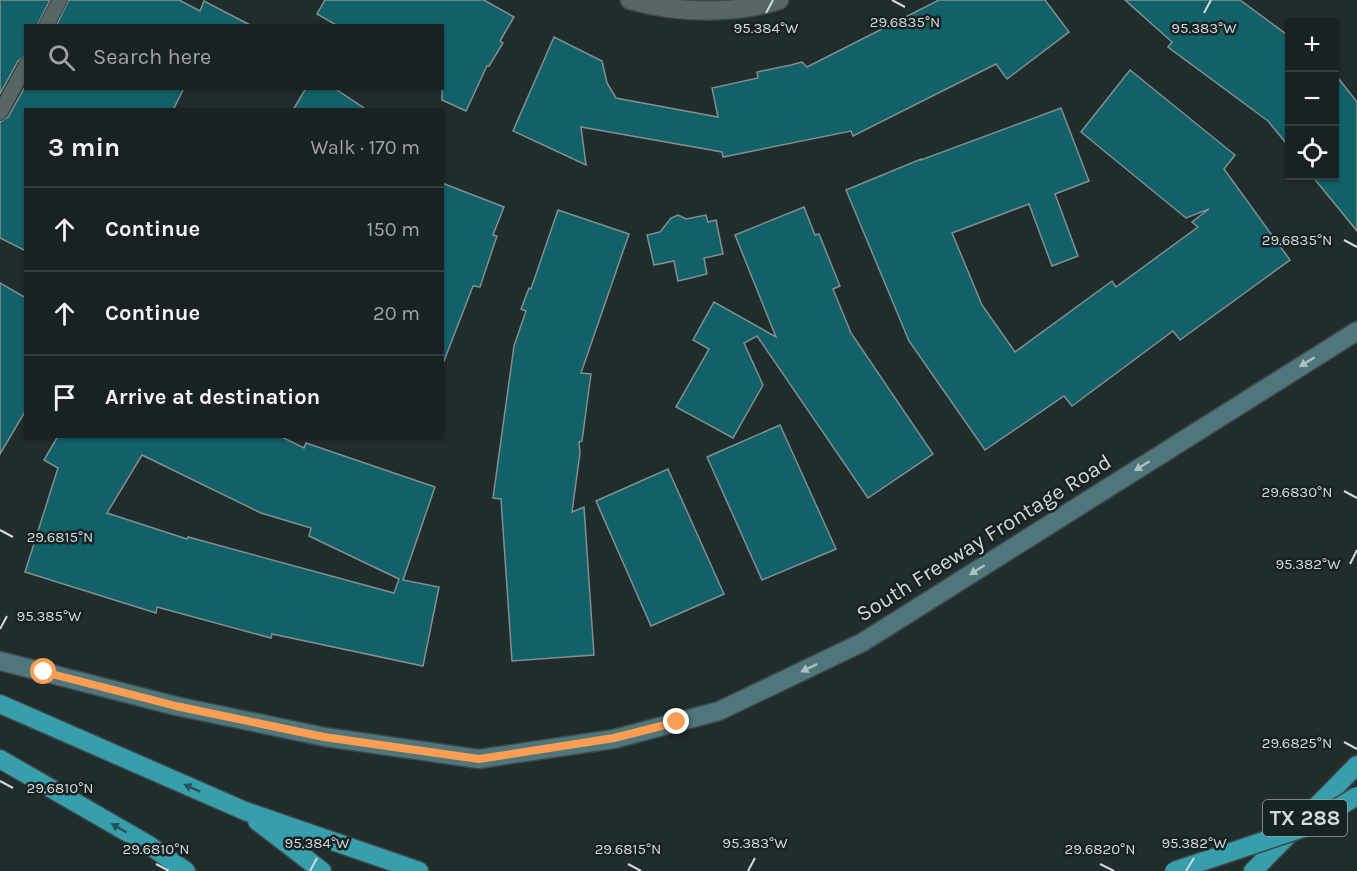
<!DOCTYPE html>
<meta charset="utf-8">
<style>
body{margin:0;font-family:Karla,sans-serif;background:#22292a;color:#f1f3f6}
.controls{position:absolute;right:18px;top:18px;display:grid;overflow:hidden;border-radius:0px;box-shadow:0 2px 4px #0004}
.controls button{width:54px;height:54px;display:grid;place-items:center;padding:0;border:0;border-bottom:2px solid #373e40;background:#192122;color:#f1f3f6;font:30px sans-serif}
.stop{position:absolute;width:18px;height:18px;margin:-14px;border:4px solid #fc9d54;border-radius:50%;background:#fff}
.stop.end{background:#fc9d54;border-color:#fff;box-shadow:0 2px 6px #0008}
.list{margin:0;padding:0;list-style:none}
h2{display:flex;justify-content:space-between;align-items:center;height:78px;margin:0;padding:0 24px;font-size:26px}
h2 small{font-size:20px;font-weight:400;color:#9fa3a5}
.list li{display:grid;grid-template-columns:39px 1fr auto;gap:18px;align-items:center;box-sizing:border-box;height:84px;padding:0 24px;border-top:2px solid #373e40}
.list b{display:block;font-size:22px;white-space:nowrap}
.list em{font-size:20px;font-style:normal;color:#9fa3a5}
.icon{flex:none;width:33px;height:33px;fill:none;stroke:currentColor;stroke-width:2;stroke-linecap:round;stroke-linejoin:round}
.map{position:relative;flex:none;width:1357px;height:871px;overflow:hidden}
.search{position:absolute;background:#192122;box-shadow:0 2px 4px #0004;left:24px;top:24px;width:420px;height:66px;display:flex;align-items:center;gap:15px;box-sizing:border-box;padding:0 21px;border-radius:0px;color:#9fa3a5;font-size:22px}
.panel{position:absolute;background:#192122;box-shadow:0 2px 4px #0004;left:24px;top:108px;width:420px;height:330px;border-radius:0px}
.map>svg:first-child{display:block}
.building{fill:#126068;stroke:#828f91;stroke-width:1.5;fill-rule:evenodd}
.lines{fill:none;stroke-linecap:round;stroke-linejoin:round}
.lane-casing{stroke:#3e4749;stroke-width:16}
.street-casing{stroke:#3e4749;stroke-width:21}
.secondary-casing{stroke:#3e4749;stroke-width:21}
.highway-casing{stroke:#3e4749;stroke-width:21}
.lane{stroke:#586566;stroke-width:14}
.street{stroke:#586566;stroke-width:18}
.secondary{stroke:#4e767b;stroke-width:18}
.highway{stroke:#379fab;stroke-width:18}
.highway-bridge-casing{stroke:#3e4749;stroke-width:21;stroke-linecap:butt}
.highway-bridge{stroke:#379fab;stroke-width:18}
.oneway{fill:#b0c0c2}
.oneway2{fill:#24545a}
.route{stroke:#fc9d54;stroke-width:8}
.ticks{fill:none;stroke:#d1d9d9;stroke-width:2}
.labels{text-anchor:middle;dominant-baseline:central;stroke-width:5;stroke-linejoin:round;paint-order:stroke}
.shield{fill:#172224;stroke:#99a2a3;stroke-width:1.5}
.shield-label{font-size:21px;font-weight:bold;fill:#d1d9d9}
.street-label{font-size:22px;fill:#d1d9d9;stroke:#172224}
.ticks-label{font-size:15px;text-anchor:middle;fill:#d1d9d9;stroke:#172224;stroke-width:5;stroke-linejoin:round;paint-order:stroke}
</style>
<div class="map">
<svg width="1357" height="871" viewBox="0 0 1357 871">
<rect width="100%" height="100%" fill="#212c2d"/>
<g class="building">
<polygon points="0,0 50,0 37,26 26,26 26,56 18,61 0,94"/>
<polygon points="69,0 179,0 200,11 204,1 252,26 56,26"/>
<polygon points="325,0 484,0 514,17 500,41 503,43 489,66 487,66 466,111 442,100 442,26 338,26 317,14"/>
<polygon points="939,0 1045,0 1069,32 1007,79 996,64 853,136 851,131 723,157 722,152 581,127 586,165 513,131 554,37 602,61 607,83 616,98 718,117 712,88 758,78 757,72 791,65 802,62 807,67"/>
<polygon points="1125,0 1240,0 1290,37 1290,148 1268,121 1168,47 1172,42"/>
<polygon points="1130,70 1235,155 1224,169 1290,260 1180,340 1173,331 1072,406 1064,396 985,450 909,341 846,190 921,159 921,160 1061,108 1089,181 1055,194 1078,256 1052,266 1029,204 952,233 982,305 1015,352 1112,281 1116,287 1198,227 1192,222 1209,209 1186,218 1081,132"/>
<polygon points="1335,74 1357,102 1357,231 1312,176 1335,176"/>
<polygon points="26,85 26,88 184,88 173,110 26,110 26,251 0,238 0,122 8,117"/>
<polygon points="306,88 334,88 367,110 293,110"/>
<polygon points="442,183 504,207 493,235 497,236 480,287 473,286 444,361 442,360"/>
<polygon points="804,207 815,235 819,234 840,286 833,289 851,333 933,454 868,498 757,336 744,343 763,385 733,438 676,407 709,349 693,340 714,302 776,337 735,235"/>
<polygon points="558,210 629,234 581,373 591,374 582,441 579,442 580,453 572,512 584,507 594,655 512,661 501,499 493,498 514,346 526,311 521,309 529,288 531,289"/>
<polygon points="678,215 686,219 706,215 708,222 716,220 723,254 704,258 707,274 678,281 674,261 654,265 647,235 660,232 671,218"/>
<polygon points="0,283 26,298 26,410 0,454"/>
<polygon points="780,425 836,549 762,580 707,457"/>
<path d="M58,436H280L304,448L306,443L435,487L403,580L439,587L423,666L272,634L271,638L157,607L156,613L25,572L58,468L44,460ZM142,455L261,513L311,528L309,536L399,579L394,593L188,537L187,539L107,513Z"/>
<polygon points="668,469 724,594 651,626 596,501"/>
</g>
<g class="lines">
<g class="lane-casing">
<g id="lane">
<polyline points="46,26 60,0"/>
<polyline points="0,113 26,65"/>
</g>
</g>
<g class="street-casing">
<path id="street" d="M630,0C675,13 734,15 779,0"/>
</g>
<g class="secondary-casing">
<polyline id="secondary" points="0,661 176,706 325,737 479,759 614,739 719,711 863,642 1357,331"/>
</g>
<g class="highway-casing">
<g id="highway">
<polyline points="0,704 245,811 419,871"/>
<polyline points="0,759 149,845 186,871"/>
<polyline points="257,821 322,871"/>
<polyline points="1253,871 1357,765"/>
</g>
</g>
<use href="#lane" class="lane"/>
<use href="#street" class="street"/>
<use href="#secondary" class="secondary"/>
<use href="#highway" class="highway"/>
<g class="highway-bridge-casing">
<polyline id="highway-bridge" points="1174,871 1306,827 1357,796"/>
</g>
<use href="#highway-bridge" class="highway-bridge"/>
</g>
<defs><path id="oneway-solid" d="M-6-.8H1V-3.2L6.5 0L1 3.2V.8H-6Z" transform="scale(1.5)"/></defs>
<g class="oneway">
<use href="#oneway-solid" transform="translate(1307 362) rotate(148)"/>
<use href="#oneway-solid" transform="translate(1142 466) rotate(148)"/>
<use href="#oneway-solid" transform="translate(977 570) rotate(148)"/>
<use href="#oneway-solid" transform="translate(809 668) rotate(154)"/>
</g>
<g class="oneway2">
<use href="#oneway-solid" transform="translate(192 788) rotate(-156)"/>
<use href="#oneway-solid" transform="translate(119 828) rotate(-150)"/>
</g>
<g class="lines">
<polyline class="route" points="44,672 176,706 324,737 479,759 614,738 677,722"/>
</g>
<path class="ticks" d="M892,0L905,7M766,13L773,0M1204,13L1211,0M1344,240L1357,247M1344,491L1357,498M0,530L13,537M1350,564L1357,550M0,629L7,616M1344,742L1357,749M0,781L13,788M156,864L169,871M628,864L641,871M1100,864L1114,871M310,871L317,858M748,871L755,858M1186,871L1194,858"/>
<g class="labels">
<rect class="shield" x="1263" y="800" width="84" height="36" rx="4.5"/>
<g class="shield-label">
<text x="1305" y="818">TX 288</text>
</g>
<g class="street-label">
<text transform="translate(984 538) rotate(-32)">South Freeway Frontage Road</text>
</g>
</g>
<g class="ticks-label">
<text x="905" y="27">29.6835°N</text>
<text x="766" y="33">95.384°W</text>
<text x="1204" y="33">95.383°W</text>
<text x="1297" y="245">29.6835°N</text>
<text x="1297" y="497">29.6830°N</text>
<text x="60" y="542">29.6815°N</text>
<text x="1308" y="569">95.382°W</text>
<text x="49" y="621">95.385°W</text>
<text x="1297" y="748">29.6825°N</text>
<text x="60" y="793">29.6810°N</text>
<text x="317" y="848">95.384°W</text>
<text x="755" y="848">95.383°W</text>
<text x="1194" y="848">95.382°W</text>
<text x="156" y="854">29.6810°N</text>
<text x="628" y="854">29.6815°N</text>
<text x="1100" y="854">29.6820°N</text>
</g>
</svg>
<div class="controls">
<button>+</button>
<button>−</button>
<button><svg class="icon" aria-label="locate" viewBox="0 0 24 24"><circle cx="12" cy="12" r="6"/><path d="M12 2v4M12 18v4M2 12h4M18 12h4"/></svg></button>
</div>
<div class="stop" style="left:44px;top:672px"></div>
<div class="stop end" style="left:677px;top:722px"></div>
<div class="search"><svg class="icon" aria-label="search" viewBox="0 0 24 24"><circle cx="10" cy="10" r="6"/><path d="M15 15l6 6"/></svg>Search here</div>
<section class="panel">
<h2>3 min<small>Walk · 170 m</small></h2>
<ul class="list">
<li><svg class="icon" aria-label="ahead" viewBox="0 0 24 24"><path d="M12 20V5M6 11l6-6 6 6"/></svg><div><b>Continue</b></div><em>150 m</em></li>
<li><svg class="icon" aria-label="ahead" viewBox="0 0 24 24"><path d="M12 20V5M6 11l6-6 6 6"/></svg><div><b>Continue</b></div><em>20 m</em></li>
<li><svg class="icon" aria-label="arrive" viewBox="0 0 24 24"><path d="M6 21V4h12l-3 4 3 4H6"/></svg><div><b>Arrive at destination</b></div></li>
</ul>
</section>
</div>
